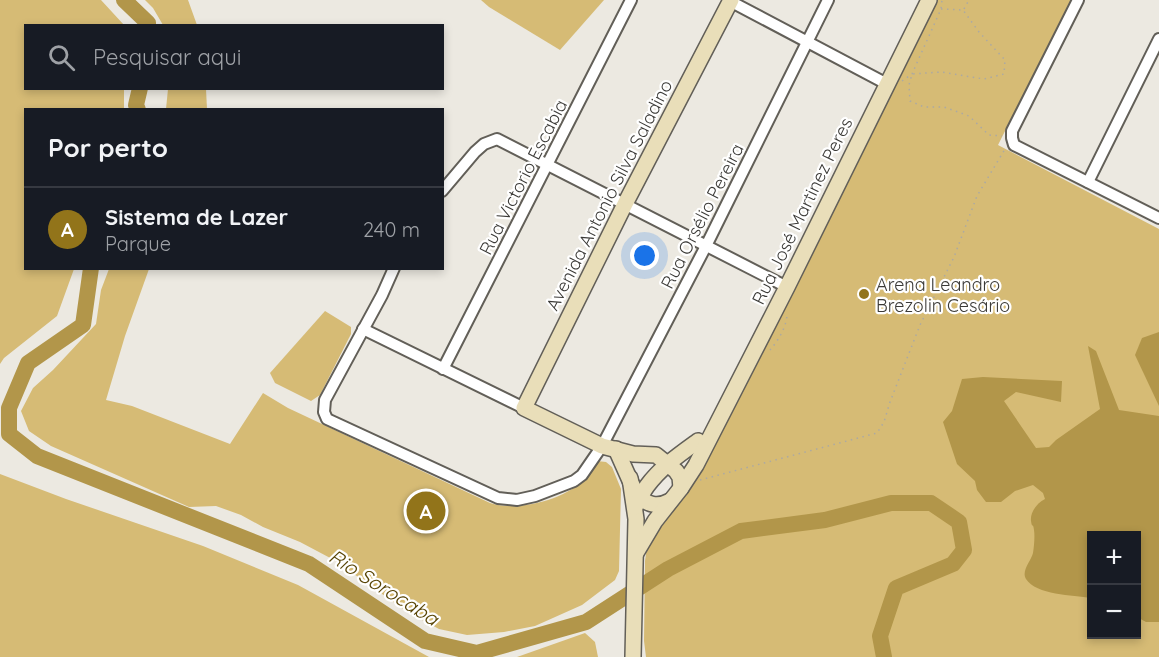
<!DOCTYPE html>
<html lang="pt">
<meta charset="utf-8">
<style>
body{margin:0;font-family:Quicksand,sans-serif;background:#20242c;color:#f1f3f6}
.controls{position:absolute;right:18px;bottom:18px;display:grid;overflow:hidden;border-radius:0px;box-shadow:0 3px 9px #0003}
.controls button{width:54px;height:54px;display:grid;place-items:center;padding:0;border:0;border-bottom:2px solid #363941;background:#171b24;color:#f1f3f6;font:30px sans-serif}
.you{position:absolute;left:645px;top:256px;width:21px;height:21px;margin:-15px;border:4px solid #fff;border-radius:50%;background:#1a73e8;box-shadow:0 0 0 9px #1a73e833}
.badge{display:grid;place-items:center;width:39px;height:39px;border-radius:50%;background:#92741a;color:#fff;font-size:20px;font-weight:700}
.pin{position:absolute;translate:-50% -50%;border:3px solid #fff;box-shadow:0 2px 6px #0006}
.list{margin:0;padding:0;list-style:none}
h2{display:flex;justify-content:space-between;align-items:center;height:78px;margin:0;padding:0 24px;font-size:26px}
h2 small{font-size:20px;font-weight:400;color:#9ea1a6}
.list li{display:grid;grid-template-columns:39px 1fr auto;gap:18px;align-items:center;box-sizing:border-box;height:84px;padding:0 24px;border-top:2px solid #363941}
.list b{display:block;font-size:22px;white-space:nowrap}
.list p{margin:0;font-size:20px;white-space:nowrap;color:#9ea1a6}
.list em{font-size:20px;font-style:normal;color:#9ea1a6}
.icon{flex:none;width:33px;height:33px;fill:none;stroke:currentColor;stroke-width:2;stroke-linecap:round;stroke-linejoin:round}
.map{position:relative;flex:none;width:1159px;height:657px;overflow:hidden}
.search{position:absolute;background:#171b24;box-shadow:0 3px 9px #0003;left:24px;top:24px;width:420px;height:66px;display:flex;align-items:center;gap:15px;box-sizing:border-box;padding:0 21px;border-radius:0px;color:#9ea1a6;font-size:22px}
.panel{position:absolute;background:#171b24;box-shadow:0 3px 9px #0003;left:24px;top:108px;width:420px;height:162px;border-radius:0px}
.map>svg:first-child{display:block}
.green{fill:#d6bb75;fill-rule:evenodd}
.water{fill:#b2964a}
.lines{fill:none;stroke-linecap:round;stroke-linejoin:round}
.river{stroke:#b2964a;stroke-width:16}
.street-casing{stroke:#625f58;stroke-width:14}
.secondary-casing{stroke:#625f58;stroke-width:18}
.path{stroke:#aca9a3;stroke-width:1.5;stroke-dasharray:1.5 4.5;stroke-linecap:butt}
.street{stroke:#fff;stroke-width:10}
.secondary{stroke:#e9deb9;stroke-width:15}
.poi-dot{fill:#92741a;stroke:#fff;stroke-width:2}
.labels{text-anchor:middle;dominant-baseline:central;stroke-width:4.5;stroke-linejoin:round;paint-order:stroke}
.street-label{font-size:18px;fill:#3b3a37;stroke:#fff}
.poi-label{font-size:18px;fill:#3b3a37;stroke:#fff;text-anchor:start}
.water-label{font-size:20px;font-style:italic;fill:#594506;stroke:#fff}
</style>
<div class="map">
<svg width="1159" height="657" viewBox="0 0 1159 657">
<rect width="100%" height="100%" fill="#ece9e1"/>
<g class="green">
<polygon points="0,0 101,0 124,25 26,26 26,88 124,89 124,109 26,110 26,268 74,269 57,316 4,358 0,364"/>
<polygon points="145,0 188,0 197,25 163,25 153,8"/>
<polygon points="481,0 604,0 560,50 489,7"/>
<path d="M934,0H1071L998,145L1159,229V657H646L644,641L645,561L647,546ZM1092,536H1136V634H1092Z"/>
<polygon points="168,89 206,89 207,109 166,109"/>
<path d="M109,269H149L125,336L106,400L132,406L230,444L263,393L288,408L490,503C518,512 566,500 587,477C591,473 594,466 597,461L606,462L612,467L621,489L619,571L615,580L582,605L535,626L504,632L467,635L439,629L409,613L334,560L300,542L263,527L241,515L216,506L189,507L51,446L29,431L21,411L33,388L53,370L96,324L101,290Z"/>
<polygon points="325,311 351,327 351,334 320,395 311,401 275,383 270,373"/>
<polygon points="0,474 66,499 203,546 298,585 429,657 0,657"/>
<polygon points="585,633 595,642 598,657 517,657"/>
</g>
<g class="water">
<polygon points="1159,332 1159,406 1135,355 1142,338"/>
<path d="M1088,346L1096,351L1119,410L1159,416V622H1146L1137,617L1136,536H1092L1091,598C1073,595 1036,595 1026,579C1021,571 1031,561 1033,553C1034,547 1035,536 1034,530C1033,522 1032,529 1031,521C1030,512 1037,503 1045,499L1043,493L1033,485L1015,491L1001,502H986L977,490L975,481L957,464L943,422L952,411L962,379L983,377L1062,381L1061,402L1016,392L1004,401L1036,448L1049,447L1056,440L1100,409Z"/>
</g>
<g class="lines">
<g class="river">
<polyline points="124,0 148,23 147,26"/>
<polyline points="138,110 136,105 140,88"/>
<polyline points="91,268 83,325 28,363 9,408 9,434 37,456 309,564 425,641 477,653 586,622 668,569 741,531 825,520 891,503 931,503 959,522 964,550 953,564 896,588 880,636 884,657"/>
</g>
<g class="street-casing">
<g id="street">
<polyline points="728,0 887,84"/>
<polyline points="1078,0 1012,131 1012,138 1014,145 1159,218"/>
<polyline points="1088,182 1159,39"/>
<polyline points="442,191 475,152 484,144 497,139 787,287"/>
<polyline points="394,268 382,295 325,400 324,412 327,419 498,498 517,500 535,496 574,481 582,475 602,446 706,246 828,0"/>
<polyline points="363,329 524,408"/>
<polyline points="443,369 631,0"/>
</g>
</g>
<g class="secondary-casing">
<g id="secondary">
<path d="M616,449L636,494C647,505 657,508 670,501"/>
<polyline points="630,478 636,519 633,657"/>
<polyline points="681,488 680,477 676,471 656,455 633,454 602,446 524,408 625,204 731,0"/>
<path d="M635,507C639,500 642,493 647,486C661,467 680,454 698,441"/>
<polyline points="636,553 655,521 681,488 696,465 787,287 929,0"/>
</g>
</g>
<g class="path">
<polyline points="941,9 963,10 979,32 1005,60 1004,74 984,79 941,72 912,74 909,85 910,101 924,107 944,107 969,116 989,135 1002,136"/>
<polyline points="964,9 969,0"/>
<polyline points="902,81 912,74 941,9 942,0"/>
<path d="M770,350C778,341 787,326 787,314"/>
<polyline points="700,480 877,433 884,422 890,402 920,325 954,257 977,196 1005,149"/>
</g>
<use href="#street" class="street"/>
<use href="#secondary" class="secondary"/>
</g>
<circle class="poi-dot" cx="864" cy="294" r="6"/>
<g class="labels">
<g class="street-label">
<text transform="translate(523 177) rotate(-63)">Rua Victorio Escabia</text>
<text transform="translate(609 195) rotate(-63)">Avenida Antonio Silva Saladino</text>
<text transform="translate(802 211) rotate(-64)">Rua José Martinez Peres</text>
<text transform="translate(702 216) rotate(-63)">Rua Orsélio Pereira</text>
</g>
<g class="poi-label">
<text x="876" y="284">Arena Leandro<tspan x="876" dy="21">Brezolin Cesário</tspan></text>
</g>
<g class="water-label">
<text transform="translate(384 587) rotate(32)">Rio Sorocaba</text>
</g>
</g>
</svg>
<div class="controls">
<button>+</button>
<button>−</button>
</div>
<div class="you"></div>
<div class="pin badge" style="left:426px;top:511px">A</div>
<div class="search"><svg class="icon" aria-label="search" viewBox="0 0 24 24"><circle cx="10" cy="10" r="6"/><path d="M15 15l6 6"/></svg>Pesquisar aqui</div>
<section class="panel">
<h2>Por perto<small></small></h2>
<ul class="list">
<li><span class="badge">A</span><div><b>Sistema de Lazer</b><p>Parque</p></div><em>240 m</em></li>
</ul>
</section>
</div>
